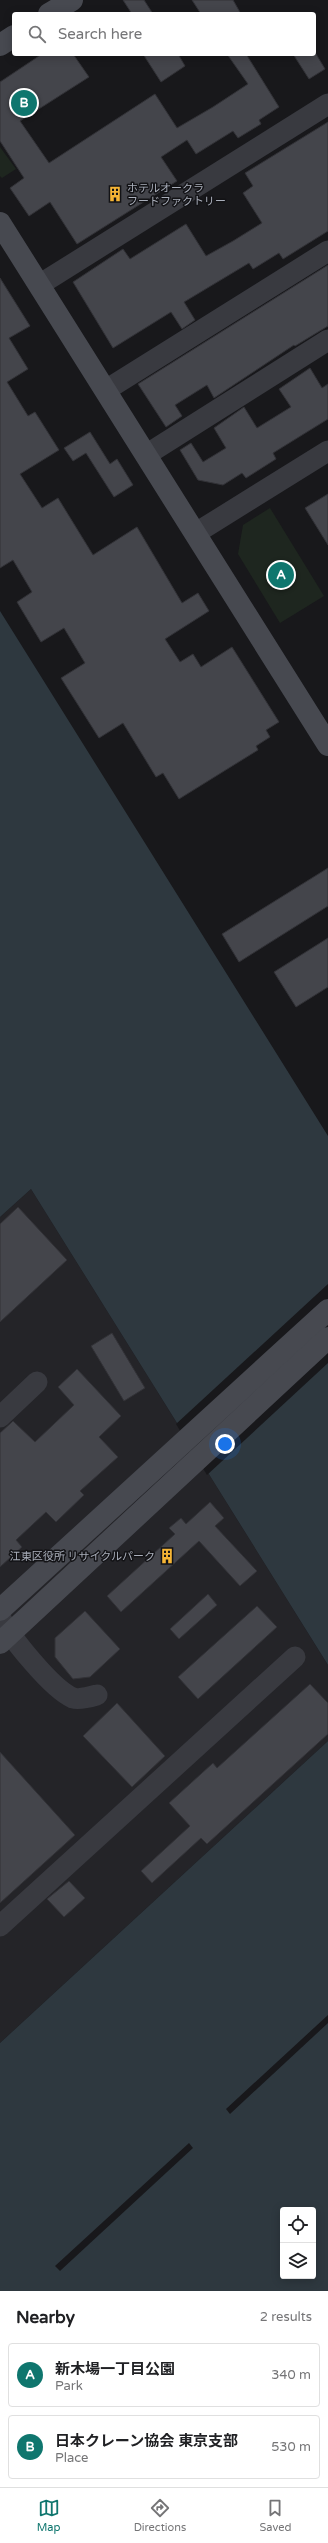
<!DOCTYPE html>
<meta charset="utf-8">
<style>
body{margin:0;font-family:"Varela Round","Noto Sans JP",sans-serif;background:#f6f6f6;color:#202124}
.controls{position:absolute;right:12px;bottom:12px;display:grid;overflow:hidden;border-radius:4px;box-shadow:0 2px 10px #0003}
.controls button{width:36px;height:36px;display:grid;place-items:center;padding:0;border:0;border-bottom:1px solid #e0e0e0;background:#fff;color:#202124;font:20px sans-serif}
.you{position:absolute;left:225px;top:1444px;width:14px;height:14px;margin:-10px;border:3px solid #fff;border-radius:50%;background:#1a73e8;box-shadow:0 0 0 6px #1a73e833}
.badge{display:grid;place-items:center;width:26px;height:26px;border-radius:50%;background:#0f766e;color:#fff;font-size:13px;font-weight:700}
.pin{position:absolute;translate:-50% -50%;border:2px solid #fff;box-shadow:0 1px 4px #0006}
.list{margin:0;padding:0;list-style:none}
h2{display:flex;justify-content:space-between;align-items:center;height:52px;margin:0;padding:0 16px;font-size:17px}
h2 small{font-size:13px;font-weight:400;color:#757577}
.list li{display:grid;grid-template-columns:26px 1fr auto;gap:12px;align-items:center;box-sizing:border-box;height:64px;margin:0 8px 8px;padding:0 8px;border:1px solid #e0e0e0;border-radius:4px}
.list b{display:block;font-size:15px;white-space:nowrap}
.list p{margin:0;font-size:13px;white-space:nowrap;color:#757577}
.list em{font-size:13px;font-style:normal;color:#757577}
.icon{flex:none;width:22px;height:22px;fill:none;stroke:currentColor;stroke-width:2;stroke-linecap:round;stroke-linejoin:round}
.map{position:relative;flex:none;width:328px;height:2291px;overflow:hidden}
.search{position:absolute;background:#fff;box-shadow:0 2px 10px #0003;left:12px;right:12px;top:12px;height:44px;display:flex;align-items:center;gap:10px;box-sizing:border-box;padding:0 14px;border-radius:4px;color:#757577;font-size:15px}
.sheet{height:196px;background:#fff}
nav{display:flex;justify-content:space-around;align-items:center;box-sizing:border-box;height:56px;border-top:1px solid #e0e0e0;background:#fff;font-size:11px;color:#757577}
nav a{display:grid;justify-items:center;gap:2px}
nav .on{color:#0f766e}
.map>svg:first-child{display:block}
.built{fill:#242428}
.green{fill:#1e261f}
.water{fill:#2e383f;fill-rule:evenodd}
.pier{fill:#18181b}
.building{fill:#44454b;stroke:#323237}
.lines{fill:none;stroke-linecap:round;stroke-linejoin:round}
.street{stroke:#393a40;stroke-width:21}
.secondary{stroke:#474950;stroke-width:22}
.labels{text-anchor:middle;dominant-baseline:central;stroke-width:3;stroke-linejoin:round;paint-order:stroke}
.poi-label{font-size:11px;fill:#aaafbb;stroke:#131316;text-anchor:start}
</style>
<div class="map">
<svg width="328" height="2291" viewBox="0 0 328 2291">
<rect width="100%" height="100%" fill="#18181b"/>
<polygon class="built" points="31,1189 328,1665 328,1741 0,2043 0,1217"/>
<g class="green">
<polygon points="0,147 16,169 2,178 0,176"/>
<polygon points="270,508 324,596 280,623 238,554 243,525"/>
</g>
<g class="water">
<polygon points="0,611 328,1136 328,1665 31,1189 0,1217"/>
<path d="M328,1741V2291H0V2043ZM283,2210H313V2276H283Z"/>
</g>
<g class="pier">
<polygon points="328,1284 328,1363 207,1475 176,1424"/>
<polygon points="328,2015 328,2023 230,2114 226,2109"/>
<polygon points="189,2143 193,2148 60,2271 55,2266"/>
</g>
<g class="building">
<polygon points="123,0 144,0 153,14 132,14"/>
<polygon points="192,0 233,0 241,14 201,14"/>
<polygon points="42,54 73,54 89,77 20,121 49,163 155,94 177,128 213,107 248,84 227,54 246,54 279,107 259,120 261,124 238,138 233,131 196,154 187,140 161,157 177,181 77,244 50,202 29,216 10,188 24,178 0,141 0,82"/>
<polygon points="143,54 178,54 185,66 161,82"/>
<polygon points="293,54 316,54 325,69 309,79"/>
<polygon points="328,122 328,231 283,259 279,253 253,269 249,263 184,302 195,320 182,329 171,312 113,348 73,282 123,249 130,259 186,224 206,256 233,241 262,223 243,193 253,186 245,173"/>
<polygon points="328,265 328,326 295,346 294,345 214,398 207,385 175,405 182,416 166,427 138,384"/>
<polygon points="0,278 30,326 9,338 28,369 7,382 28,416 35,412 59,450 20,474 42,508 58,498 93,555 137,527 182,603 198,593 209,611 165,639 180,662 193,654 201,667 232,647 279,722 266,730 270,737 256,746 258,750 179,799 163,773 156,777 123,723 99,738 61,678 85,663 64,628 41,642 17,602 32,592 13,560 0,568"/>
<polygon points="310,368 322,388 328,384 328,419 273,453 276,459 246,478 242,473 223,485 198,480 180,450 191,443 203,462 226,448 214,428 244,407 257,428 291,407 279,389"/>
<polygon points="90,432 110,464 117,459 133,485 114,497 86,453 73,461 64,448"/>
<polygon points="328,494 328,545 305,508"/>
<polygon points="328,868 328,906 239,962 222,934"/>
<polygon points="328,938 328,987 296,1007 274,972"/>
<polygon points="18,1207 67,1260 0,1322 0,1224"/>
<polygon points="112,1333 145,1388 124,1401 91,1346"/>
<polygon points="77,1369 121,1416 99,1437 118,1457 80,1491 84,1495 56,1522 46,1512 16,1540 22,1547 0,1567 0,1433 13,1421 35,1442 74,1405 58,1387"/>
<polygon points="210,1502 224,1518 215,1526 257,1571 240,1586 199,1541 121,1612 107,1596 175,1534 169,1528 181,1518 186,1524"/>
<polygon points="208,1594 217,1605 179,1639 170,1629"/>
<polygon points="257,1606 277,1627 198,1699 178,1677"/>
<polygon points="85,1611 120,1649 90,1677 73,1679 55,1657 55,1638"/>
<polygon points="310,1684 328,1703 328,1734 207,1844 201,1838 152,1883 141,1871 190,1826 169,1803 213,1763 217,1768"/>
<polygon points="117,1703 165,1756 132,1787 83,1736"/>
<polygon points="0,1752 75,1835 0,1903"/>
<polygon points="69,1881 85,1898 64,1917 47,1899"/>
</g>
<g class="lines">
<g class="street">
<polyline points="39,285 328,104"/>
<polyline points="106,390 328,251"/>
<polyline points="146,455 328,340"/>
<polyline points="196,533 328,451"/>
<polyline points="0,1417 37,1382"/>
<path d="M0,1617C11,1638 52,1689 73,1698C80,1700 90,1697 97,1695"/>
<polyline points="0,1926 295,1657"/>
</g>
<g class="secondary">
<polyline points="49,14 72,0"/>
<polyline points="0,45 14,36"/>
<polyline points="0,223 328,745"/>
<polyline points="0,1610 328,1310"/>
<polyline points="0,1643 328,1338"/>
</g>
</g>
<defs>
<g id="building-bare" transform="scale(1.2)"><path d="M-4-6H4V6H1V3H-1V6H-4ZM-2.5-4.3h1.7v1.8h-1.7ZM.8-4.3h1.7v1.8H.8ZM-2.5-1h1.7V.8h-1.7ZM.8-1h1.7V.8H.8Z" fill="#f6b535" stroke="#131316" stroke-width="2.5" paint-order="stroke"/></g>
</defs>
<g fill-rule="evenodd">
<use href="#building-bare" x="115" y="194"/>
<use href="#building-bare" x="167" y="1556"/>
</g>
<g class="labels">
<g class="poi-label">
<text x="127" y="188">ホテルオークラ<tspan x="127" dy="13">フードファクトリー</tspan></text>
<text x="155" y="1556" text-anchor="end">江東区役所 リサイクルパーク</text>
</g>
</g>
</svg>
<div class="controls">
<button><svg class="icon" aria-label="locate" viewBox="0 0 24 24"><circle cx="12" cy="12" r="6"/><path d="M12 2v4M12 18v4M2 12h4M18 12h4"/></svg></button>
<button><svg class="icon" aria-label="layers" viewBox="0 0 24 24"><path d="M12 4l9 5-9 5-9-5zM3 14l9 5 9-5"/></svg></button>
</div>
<div class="you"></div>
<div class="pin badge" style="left:281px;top:575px">A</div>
<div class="pin badge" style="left:24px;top:103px">B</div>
<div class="search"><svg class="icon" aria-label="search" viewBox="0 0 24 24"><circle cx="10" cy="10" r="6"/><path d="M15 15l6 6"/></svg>Search here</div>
</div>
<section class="sheet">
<h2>Nearby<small>2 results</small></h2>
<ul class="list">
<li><span class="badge">A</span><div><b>新木場一丁目公園</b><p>Park</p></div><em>340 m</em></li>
<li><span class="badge">B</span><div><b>日本クレーン協会 東京支部</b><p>Place</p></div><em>530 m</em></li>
</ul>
</section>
<nav>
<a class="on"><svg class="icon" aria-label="map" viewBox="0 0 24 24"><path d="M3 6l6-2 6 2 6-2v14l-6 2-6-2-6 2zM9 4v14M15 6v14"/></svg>Map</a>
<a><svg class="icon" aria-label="directions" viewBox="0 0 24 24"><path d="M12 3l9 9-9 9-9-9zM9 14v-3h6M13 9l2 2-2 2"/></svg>Directions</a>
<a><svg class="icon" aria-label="saved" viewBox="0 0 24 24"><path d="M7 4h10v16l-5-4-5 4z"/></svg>Saved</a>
</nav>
